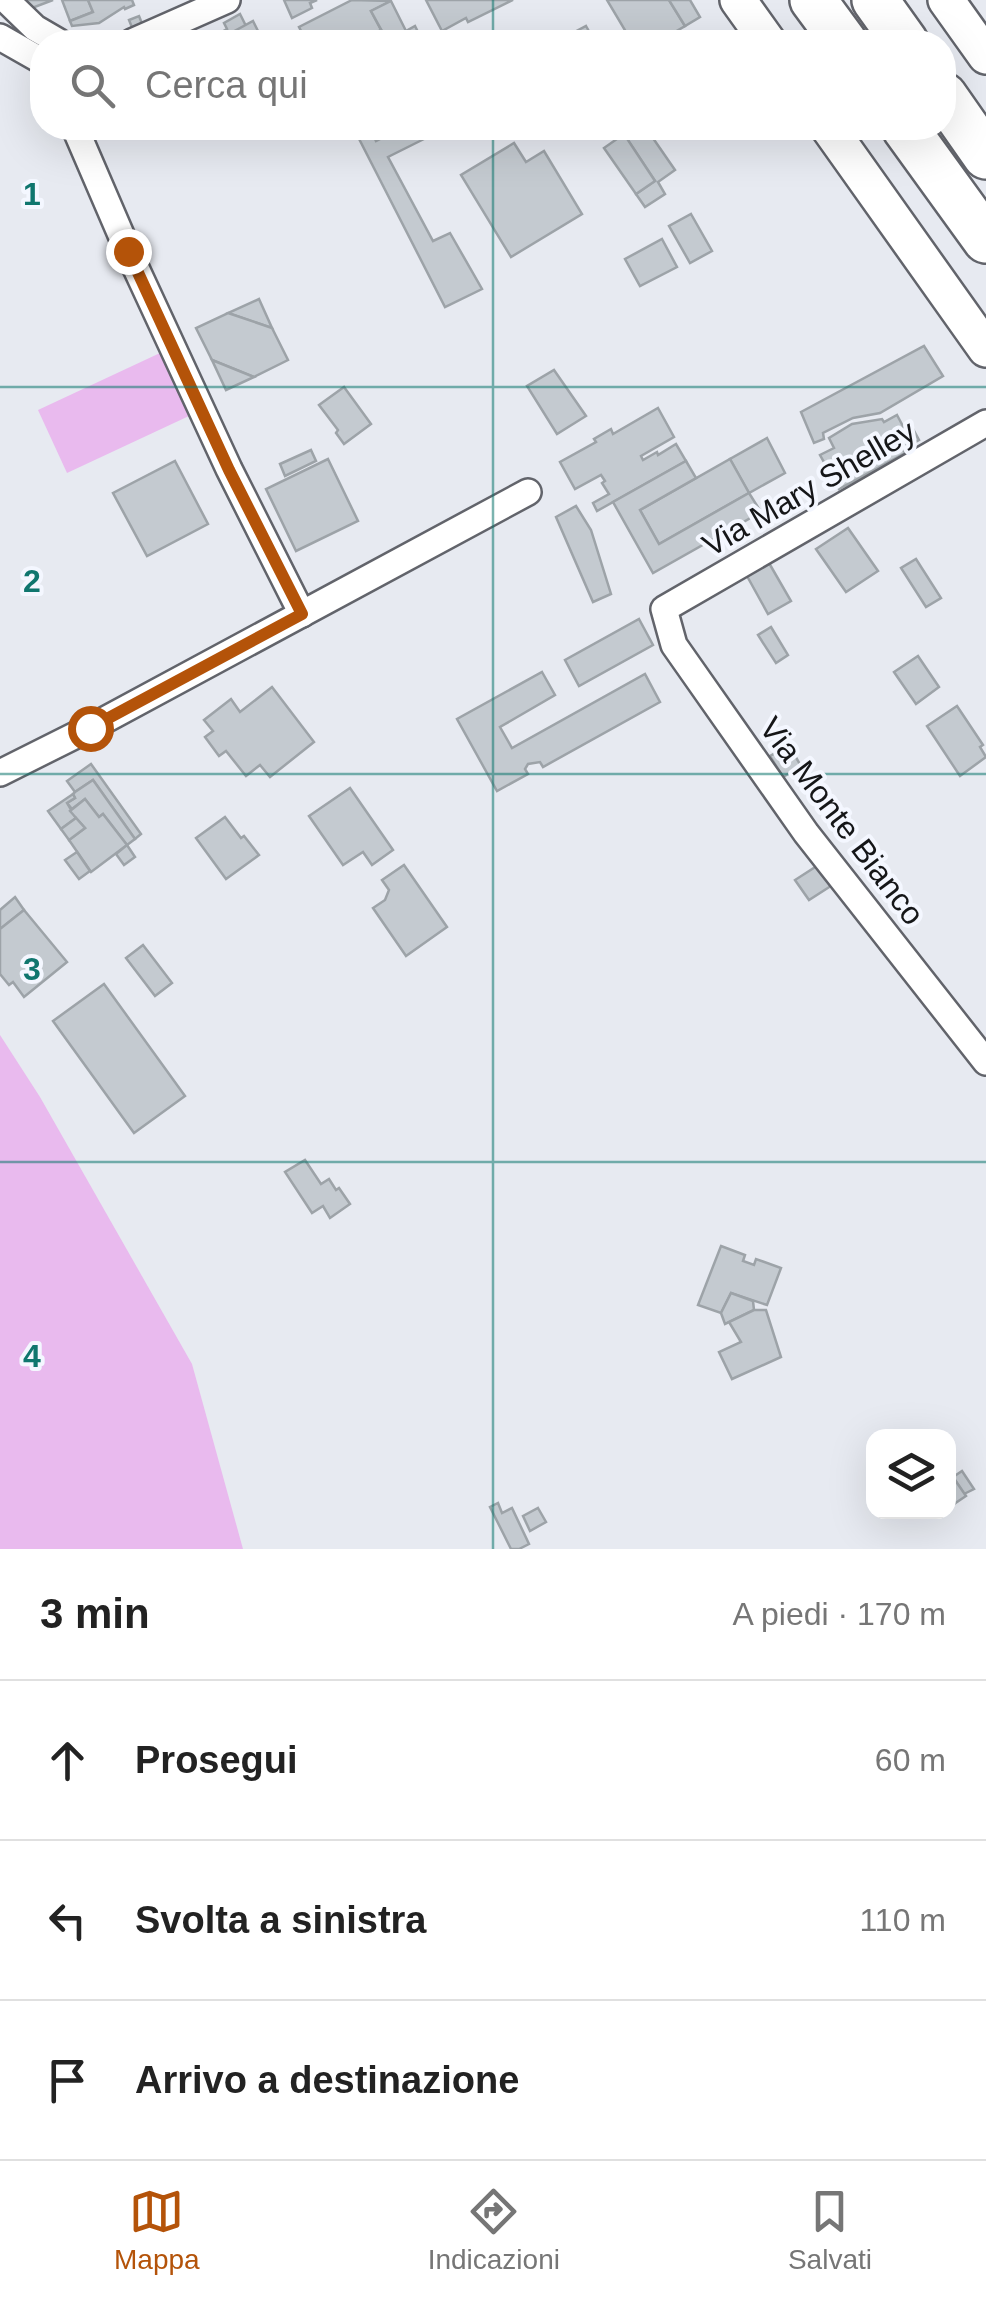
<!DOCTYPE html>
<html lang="it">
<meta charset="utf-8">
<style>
body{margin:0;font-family:Arial,sans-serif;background:#f6f6f6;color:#222}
.controls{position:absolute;right:30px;bottom:30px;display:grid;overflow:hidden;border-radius:20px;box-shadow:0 10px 40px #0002}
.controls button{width:90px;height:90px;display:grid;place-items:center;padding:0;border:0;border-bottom:2px solid #e0e0e0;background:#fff;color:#222;font:50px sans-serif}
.stop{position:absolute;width:30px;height:30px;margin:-22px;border:8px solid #b45309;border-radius:50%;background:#fff}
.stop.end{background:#b45309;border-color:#fff;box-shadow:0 2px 10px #0008}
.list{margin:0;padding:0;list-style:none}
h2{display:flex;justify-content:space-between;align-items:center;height:130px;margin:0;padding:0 40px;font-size:42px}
h2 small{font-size:32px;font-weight:400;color:#767676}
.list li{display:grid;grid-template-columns:65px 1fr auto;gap:30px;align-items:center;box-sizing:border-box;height:160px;padding:0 40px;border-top:2px solid #e0e0e0}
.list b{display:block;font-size:38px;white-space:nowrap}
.list em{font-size:32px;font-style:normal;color:#767676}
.icon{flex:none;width:55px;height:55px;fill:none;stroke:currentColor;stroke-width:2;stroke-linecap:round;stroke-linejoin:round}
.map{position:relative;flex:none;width:986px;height:1549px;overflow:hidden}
.search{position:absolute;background:#fff;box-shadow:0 10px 40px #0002;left:30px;right:30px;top:30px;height:110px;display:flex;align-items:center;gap:25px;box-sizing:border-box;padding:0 35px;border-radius:40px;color:#767676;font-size:38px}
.sheet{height:610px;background:#fff}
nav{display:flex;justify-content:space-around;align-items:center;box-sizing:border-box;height:140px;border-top:2px solid #e0e0e0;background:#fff;font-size:28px;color:#767676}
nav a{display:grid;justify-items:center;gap:5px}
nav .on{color:#b45309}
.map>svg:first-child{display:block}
.green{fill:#e9baee}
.building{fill:#c4cad0;stroke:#9da3a8;stroke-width:2.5}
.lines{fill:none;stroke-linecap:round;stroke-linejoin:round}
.street-casing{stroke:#62646b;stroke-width:30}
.secondary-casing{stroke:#62646b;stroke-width:40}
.highway-casing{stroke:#62646b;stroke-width:50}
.street{stroke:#fff;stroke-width:25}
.secondary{stroke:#fff;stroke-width:35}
.highway{stroke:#fff;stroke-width:45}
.route{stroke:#b45309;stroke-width:12}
.grid{fill:none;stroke:#0f766e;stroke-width:2.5;stroke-opacity:0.55}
.labels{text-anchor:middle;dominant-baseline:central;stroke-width:8;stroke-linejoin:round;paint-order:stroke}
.street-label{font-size:32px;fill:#151618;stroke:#f4f7ff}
.grid-label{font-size:32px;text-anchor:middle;font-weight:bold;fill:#0f766e;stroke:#f4f7ff;stroke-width:8;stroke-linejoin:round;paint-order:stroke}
</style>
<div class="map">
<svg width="986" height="1549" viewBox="0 0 986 1549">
<rect width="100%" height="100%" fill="#e7eaf1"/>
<g class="green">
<polygon points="160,353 189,416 67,473 38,410"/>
<polygon points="0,1035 40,1097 192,1364 243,1549 0,1549"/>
</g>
<g class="building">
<polygon points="27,0 53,0 24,11 17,4"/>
<polygon points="62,0 88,0 93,12 70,21"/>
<polygon points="88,0 132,0 134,5 125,9 124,7 99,23 72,26 70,21 93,12"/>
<polygon points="284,0 317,0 310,3 312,8 292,18"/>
<polygon points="352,0 391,1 371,11 381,30 366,38 368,42 307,42 299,27"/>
<polygon points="426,0 513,0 468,22 466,18 442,31"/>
<polygon points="607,0 669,0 685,26 658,42 632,42"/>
<polygon points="669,0 690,0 700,17 685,26"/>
<polygon points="391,1 406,31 411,42 388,42 371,11"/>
<polygon points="240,14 246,26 218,40 216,35 227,29 224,23"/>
<polygon points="139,16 145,31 135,35 129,20"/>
<polygon points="253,21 263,41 219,42 218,40"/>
<polygon points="415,26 423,42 411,42 406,31"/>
<polygon points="586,26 595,42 576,42 571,34"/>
<polygon points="381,30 388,42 368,42 366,38"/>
<polygon points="506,32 512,42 488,42"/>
<polygon points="357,128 370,128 376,141 402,128 446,128 388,157 433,241 450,233 482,289 445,307 354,129"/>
<polygon points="631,128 646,128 675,170 658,182 665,194 645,207 636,194 655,181 623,133"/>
<polygon points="624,134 655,181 636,194 604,148"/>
<polygon points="514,143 526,162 544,151 582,214 511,257 461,175"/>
<polygon points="691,214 712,251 690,263 669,226"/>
<polygon points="662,239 677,267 640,286 625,259"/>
<polygon points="259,299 272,328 228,313"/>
<polygon points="228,313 272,328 288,360 254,377 212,360 196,328"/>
<polygon points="924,346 943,376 880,413 853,418 823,433 824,439 814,443 801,412"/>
<polygon points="212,360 254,377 226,390"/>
<polygon points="554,370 586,416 557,434 527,386"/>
<polygon points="344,387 371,424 344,444 336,433 338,430 319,405"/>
<polygon points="658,408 674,437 641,456 643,460 657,452 658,455 676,444 686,461 597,511 593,503 609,494 602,483 605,481 601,475 575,489 560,462 596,442 594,439 611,429 613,434"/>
<polygon points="897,415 905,430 912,427 919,440 903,449 905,453 839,489 820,455 834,448 829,438 852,424 882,419 884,422"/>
<polygon points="767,438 785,473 749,493 730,459"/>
<polygon points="311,450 316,461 285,476 280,464"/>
<polygon points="328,459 358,521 296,551 266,489"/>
<polygon points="730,459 749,493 659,544 640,510"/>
<polygon points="175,461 208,524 147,556 113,493"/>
<polygon points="686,461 696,478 640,510 659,544 749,493 761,512 653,573 613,502"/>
<polygon points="576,506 591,530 611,594 593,602 556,517"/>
<polygon points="848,528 878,571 846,592 816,549"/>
<polygon points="916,559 941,598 926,607 901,568"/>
<polygon points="769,563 791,601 768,614 747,576"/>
<polygon points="639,619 653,645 579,686 565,660"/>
<polygon points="771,627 788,655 776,663 758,635"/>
<polygon points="918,656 939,687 916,704 894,672"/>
<polygon points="542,672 555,695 500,727 512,748 645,674 660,702 543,767 540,762 528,764 525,769 528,774 497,791 457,719"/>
<polygon points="272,687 314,742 270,777 260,765 246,776 226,751 219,756 205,737 213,731 204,720 231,699 240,712"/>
<polygon points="957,706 983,745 980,747 986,757 960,776 927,726"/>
<polygon points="783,749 789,758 794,754 801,766 783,777 770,756"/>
<polygon points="91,764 141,834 135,839 93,780 75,792 67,781"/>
<polygon points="93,780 135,839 127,845 103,814 99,817 85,799 72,809 67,803 75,798 73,794 75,792"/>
<polygon points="350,788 393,850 372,865 363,852 343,865 309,816"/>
<polygon points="73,794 75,798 67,803 76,818 61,829 48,811"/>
<polygon points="85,799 99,817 103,814 127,845 91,872 69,840 85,828 70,811"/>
<polygon points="225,817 241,838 244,836 259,855 226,879 196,838"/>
<polygon points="76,818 85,828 69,840 61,829"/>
<polygon points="127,845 135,857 124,865 116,854"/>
<polygon points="77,852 90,871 79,879 65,860"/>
<polygon points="820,864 834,884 809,900 795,880"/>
<polygon points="404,865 447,927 406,956 373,908 385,900 389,890 382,880"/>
<polygon points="15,897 24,910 0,929 0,910"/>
<polygon points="24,910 67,962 24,997 13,982 9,985 0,974 0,929"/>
<polygon points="143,945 172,983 155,996 126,958"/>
<polygon points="104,984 185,1096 134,1133 53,1021"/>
<polygon points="305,1160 321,1184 329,1179 336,1190 339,1188 350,1204 330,1218 323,1206 312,1213 285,1172"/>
<polygon points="721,1246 745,1255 743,1261 754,1265 756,1259 781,1268 767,1305 731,1293 721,1313 698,1305"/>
<polygon points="731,1293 753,1301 754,1310 725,1324 721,1313"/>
<polygon points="754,1310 766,1310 781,1357 732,1379 719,1352 741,1342 729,1322"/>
<polygon points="962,1471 974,1489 964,1494 953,1477"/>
<polygon points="953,1477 966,1496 951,1506 948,1502 948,1480"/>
<polygon points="498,1503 502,1513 512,1508 529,1544 519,1549 511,1549 490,1507"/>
<polygon points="538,1508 546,1522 530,1531 523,1516"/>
</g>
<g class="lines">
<g class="street-casing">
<g id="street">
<polyline points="6,0 35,28 59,42"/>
<polyline points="0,37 42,61"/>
<polyline points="132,42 227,0"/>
<polyline points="75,128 128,251 229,469 302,614"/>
<polyline points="986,423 664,609 674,645 806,833 986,1062"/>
<polyline points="0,773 90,728 528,492"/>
</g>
</g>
<g class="secondary-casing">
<g id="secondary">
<polyline points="738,0 768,42"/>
<polyline points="946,0 986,56"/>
<polyline points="829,128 986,349"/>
</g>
</g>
<g class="highway-casing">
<g id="highway">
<polyline points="813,0 844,42"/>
<polyline points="875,0 905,42"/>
<polyline points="944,96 986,156"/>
<polyline points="905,128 986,240"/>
</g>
</g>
<use href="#street" class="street"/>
<use href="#secondary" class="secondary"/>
<use href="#highway" class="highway"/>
</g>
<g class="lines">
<polyline class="route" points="90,728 302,614 229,470 128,251"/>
</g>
<path class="grid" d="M493,0V42M493,128V1549M0,387H986M0,774H986M0,1162H986"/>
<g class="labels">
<g class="street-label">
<text transform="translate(809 488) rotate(-30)">Via Mary Shelley</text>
<text transform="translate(842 821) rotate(53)">Via Monte Bianco</text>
</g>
</g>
<g class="grid-label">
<text x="32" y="205">1</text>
<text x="32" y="592">2</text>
<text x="32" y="980">3</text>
<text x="32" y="1367">4</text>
</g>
</svg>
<div class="controls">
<button><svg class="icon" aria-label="layers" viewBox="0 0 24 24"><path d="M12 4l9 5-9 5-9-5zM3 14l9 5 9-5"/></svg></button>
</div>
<div class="stop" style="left:90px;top:728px"></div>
<div class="stop end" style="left:128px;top:251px"></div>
<div class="search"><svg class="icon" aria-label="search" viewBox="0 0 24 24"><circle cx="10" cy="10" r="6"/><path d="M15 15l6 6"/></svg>Cerca qui</div>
</div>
<section class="sheet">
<h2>3 min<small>A piedi · 170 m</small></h2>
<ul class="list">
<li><svg class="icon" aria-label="ahead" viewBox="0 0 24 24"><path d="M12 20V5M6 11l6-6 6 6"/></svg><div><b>Prosegui</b></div><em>60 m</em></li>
<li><svg class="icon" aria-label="left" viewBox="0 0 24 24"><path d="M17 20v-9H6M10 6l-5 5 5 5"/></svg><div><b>Svolta a sinistra</b></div><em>110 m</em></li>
<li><svg class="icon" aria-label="arrive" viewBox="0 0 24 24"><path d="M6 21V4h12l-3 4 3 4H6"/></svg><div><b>Arrivo a destinazione</b></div></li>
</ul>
</section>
<nav>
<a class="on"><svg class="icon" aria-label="map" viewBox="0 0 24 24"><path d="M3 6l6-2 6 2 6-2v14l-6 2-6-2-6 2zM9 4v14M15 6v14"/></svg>Mappa</a>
<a><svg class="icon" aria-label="directions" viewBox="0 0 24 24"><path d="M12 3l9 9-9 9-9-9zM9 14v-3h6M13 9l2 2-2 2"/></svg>Indicazioni</a>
<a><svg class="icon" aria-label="saved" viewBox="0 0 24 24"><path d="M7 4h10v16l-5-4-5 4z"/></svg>Salvati</a>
</nav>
